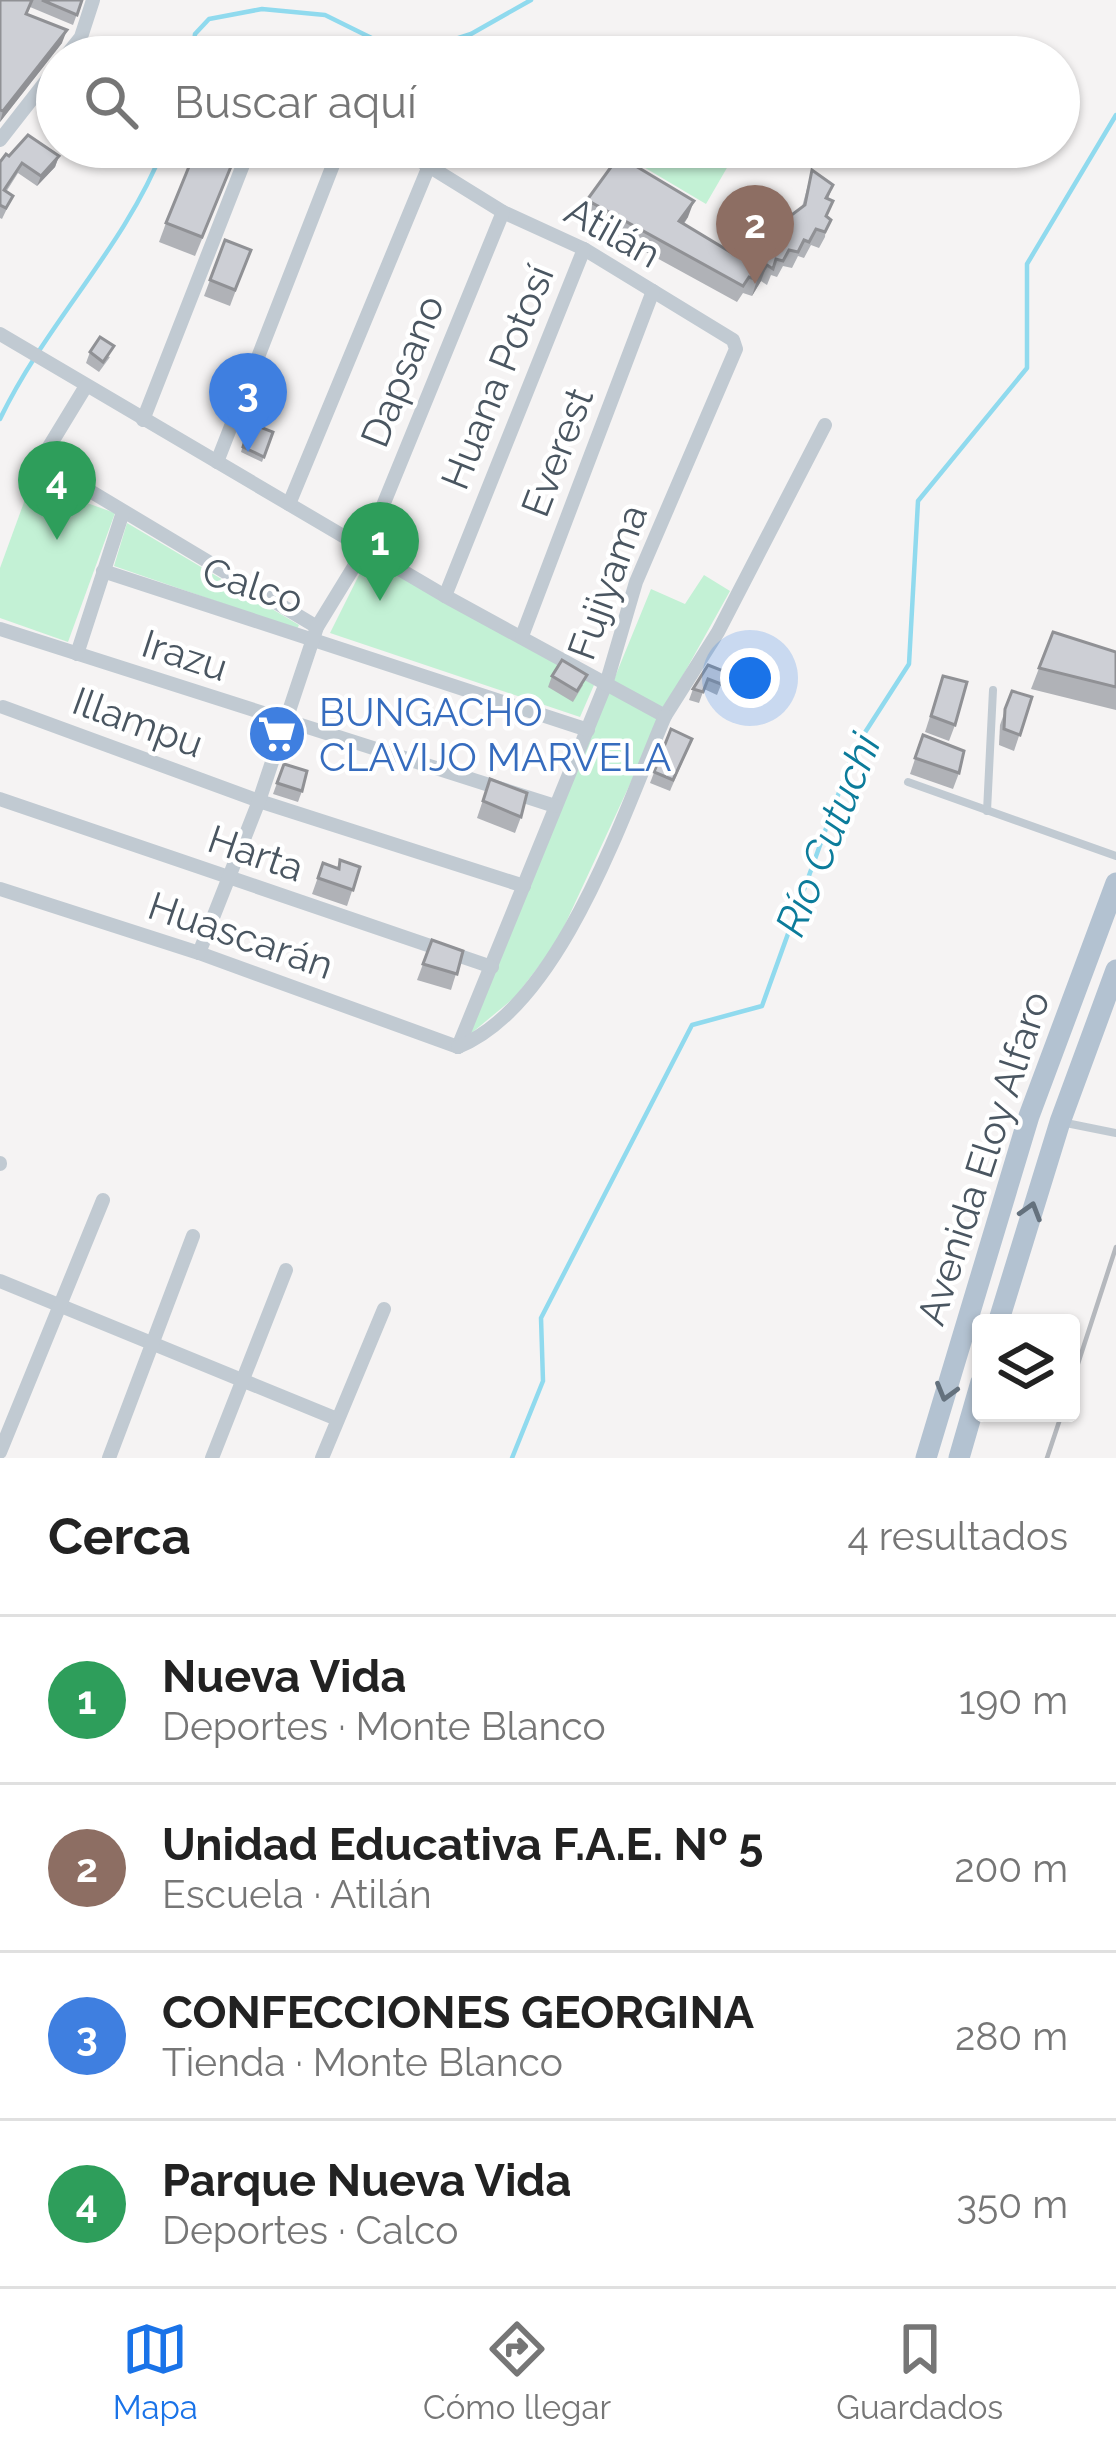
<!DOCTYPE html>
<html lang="es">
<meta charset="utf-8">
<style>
body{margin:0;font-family:Raleway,sans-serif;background:#f2f2f2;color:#222}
.controls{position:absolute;right:36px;bottom:36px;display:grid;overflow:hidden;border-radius:12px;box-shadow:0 3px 9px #0004}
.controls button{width:108px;height:108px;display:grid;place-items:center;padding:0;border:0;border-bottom:3px solid #e0e0e0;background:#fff;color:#222;font:60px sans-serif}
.you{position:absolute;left:750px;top:678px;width:42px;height:42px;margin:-30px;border:9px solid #fff;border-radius:50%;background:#1a73e8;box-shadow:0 0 0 18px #1a73e833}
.badge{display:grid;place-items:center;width:78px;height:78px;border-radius:50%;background:#1a73e8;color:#fff;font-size:39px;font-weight:700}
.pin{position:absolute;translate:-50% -99px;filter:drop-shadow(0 3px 6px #0008)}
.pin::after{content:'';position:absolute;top:63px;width:42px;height:36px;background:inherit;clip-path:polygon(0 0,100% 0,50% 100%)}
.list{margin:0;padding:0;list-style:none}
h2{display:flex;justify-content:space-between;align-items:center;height:156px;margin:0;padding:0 48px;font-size:51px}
h2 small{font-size:39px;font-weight:400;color:#767676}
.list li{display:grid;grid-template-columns:78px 1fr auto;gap:36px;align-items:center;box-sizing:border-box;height:168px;padding:0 48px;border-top:3px solid #e0e0e0}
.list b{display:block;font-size:45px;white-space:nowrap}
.list p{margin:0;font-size:39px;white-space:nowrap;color:#767676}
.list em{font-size:39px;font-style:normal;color:#767676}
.icon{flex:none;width:66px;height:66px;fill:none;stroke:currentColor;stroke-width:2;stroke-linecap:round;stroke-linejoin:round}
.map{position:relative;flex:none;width:1116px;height:1458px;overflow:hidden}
.search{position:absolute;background:#fff;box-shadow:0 3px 9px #0004;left:36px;right:36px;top:36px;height:132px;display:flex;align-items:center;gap:30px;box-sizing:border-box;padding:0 42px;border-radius:66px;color:#767676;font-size:45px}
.sheet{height:828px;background:#fff}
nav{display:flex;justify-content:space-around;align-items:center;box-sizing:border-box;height:168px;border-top:3px solid #e0e0e0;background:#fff;font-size:33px;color:#767676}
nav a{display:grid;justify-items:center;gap:6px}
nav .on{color:#1a73e8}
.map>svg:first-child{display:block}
.green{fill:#c3f1d5}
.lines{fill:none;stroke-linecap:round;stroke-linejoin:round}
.stream{stroke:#90daee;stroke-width:4.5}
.lane{stroke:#c1cad2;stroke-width:8}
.street{stroke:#c1cad2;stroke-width:14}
.primary{stroke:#b3c2d1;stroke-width:21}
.rail{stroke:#b5b8bd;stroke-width:4.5}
.wall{fill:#b0b2b7}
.shaded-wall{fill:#909195}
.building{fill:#cdcfd5;stroke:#909195;stroke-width:3}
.oneway{stroke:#64717d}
.labels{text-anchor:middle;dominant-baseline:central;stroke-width:9;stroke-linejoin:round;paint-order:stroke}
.street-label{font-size:39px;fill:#4a5661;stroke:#fff}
.shop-label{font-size:39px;fill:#366cbe;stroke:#fff;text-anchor:start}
.water-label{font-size:42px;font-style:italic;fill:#0c7c9b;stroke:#fff}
</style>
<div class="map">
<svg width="1116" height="1458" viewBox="0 0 1116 1458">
<rect width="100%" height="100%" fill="#f5f3f3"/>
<g class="green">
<polygon points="617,147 739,147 706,204 615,150"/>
<polygon points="31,483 115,513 68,642 0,618 0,568"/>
<polygon points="127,523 299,625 297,629 114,566"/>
<polygon points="368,557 594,685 580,717 330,633"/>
<polygon points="704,575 730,591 667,704 556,944 515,997 468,1036 651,589 685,604"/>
</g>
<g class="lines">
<g class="stream">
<polyline points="192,57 195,34 209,19 262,9 325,15 406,55 471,34 531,0"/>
<path d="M0,419C46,323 125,247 164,147"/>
<polyline points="512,1458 543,1381 541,1318 692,1025 762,1006 855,748 909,664 918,501 1027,368 1027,264 1116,115"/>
</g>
<g class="lane">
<polyline points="908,782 1116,856"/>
<polyline points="987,811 993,690"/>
<polyline points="1061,1122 1116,1133"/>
</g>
<g class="street">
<polyline points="65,57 81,37 93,0"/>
<polyline points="0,140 57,67"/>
<polyline points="398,147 503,212 584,249 733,340 736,349 636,582 607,681 458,1047"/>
<polyline points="0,334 445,596 665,716 718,632 825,425"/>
<polyline points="86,386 44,455 45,464 317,627"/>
<polyline points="143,420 250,147"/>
<polyline points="217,462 340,147"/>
<polyline points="289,504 429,166"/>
<polyline points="103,571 588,730"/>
<polyline points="445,596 584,249"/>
<polyline points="0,629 555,806"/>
<polyline points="522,636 653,291"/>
<polyline points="77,654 123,512"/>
<polyline points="3,707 259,801 524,886"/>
<polyline points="0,799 492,967"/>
<polyline points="0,889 199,953 458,1047"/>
<polyline points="199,953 259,801 317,627 366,547 503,212"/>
<path d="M458,1047C561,1006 624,812 665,716"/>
<polyline points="0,1164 0,1163"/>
<polyline points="0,1281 337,1419"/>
<polyline points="0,1452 103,1200"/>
<polyline points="109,1458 193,1236"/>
<polyline points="212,1458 286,1270"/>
<polyline points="322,1458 384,1309"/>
</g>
<g class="primary">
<polyline points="998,1323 1060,1122 1116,970"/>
<polyline points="926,1458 1029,1116 1116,883"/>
<polyline points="959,1458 981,1382"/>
</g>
<g class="rail">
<polyline points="1071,1385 1116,1247"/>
<polyline points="1047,1458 1062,1413"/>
</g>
</g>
<g class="wall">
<polygon points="0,0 82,0 73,25 30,7 27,14 62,43 0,122"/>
<polygon points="240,147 195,256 159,242 166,223"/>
<polygon points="9,156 59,156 55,167 37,186 18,173 6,192 13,196 2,219 0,218 0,162"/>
<polygon points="812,170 833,185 828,199 825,237 819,248 811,245 804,258 798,256 792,268 783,266 777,277 771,275 767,285 761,281 752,296 743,293 737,302 582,217 587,200 688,217 684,224 737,256 802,207"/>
<polygon points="225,240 251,250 230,306 204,296"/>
<polygon points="90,352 110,357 99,372 86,363"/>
<polygon points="250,423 273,432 262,462 241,452"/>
<polygon points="1053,632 1116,652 1116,710 1031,689"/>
<polygon points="708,665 726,672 717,695 704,689 699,703 689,700 693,689"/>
<polygon points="552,676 583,685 573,702 548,687"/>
<polygon points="943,676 955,725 949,741 925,732"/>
<polygon points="1012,691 1032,697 1014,751 999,745 1000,725"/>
<polygon points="671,729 688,749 670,791 650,783"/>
<polygon points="923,735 959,773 953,789 910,774"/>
<polygon points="284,764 302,791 298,802 273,794"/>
<polygon points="490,779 521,817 515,833 477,818"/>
<polygon points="340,860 360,867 347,906 312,894 323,863 337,868"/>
<polygon points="432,940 463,951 451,990 417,980"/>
</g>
<g class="shaded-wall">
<polygon points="67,30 62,43 0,122 3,111"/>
<polygon points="59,156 55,167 37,186 41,176"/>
<polygon points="694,201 688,217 673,237 679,221"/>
<polygon points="767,265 761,281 752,296 757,280"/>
</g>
<g class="building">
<polygon points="0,0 32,0 26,14 67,30 3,111 0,110"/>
<polygon points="42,0 82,0 77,15"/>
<polygon points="247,42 277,55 276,57 239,57"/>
<polygon points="28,135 59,156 41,176 22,163 4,190 13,196 6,208 0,205 0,162 6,154 9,156"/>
<polygon points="197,147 239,147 202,237 166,223"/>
<polygon points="619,156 694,201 679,221 737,256 805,205 812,170 833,185 826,198 833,201 826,216 831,220 825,232 816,229 809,242 804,240 798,252 789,250 783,261 776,259 773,269 767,265 757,280 749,277 743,286 587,200"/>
<polygon points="225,240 251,250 235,290 210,280"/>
<polygon points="100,337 114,346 103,362 90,352"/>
<polygon points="250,423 273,432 264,457 243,447"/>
<polygon points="1053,632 1116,652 1116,687 1039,668"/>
<polygon points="562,660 587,675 577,691 552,676"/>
<polygon points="708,665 726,672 721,684 708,679 703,692 693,689"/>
<polygon points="943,676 967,682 955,725 931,716"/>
<polygon points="1012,691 1032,697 1020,735 1004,729 1005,709"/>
<polygon points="671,729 692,739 673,780 654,772"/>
<polygon points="923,735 964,751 959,773 915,758"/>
<polygon points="284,764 307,771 302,791 277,783"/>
<polygon points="490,779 527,793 521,817 483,801"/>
<polygon points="340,860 360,867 353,890 318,878 323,863 339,869"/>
<polygon points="432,940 463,951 457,974 423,964"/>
</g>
<defs><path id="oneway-chevron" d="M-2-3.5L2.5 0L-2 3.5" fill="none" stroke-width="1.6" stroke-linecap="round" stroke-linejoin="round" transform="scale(3)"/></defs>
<g class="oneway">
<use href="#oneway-chevron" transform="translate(1031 1211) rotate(-73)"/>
<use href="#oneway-chevron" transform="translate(946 1392) rotate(106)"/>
</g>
<defs>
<g id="supermarket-disc" transform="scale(3)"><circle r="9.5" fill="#3f7fe0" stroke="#fff"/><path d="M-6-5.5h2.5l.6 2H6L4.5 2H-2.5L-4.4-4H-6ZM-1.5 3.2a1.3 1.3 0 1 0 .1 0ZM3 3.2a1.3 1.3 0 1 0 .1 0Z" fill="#fff"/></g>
</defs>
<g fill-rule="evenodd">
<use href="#supermarket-disc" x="277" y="734"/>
</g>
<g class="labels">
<g class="street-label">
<text transform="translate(613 232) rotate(29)">Atilán</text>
<text transform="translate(402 371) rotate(-68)">Dapsano</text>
<text transform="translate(497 377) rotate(-68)">Huana Potosí</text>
<text transform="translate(557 452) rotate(-69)">Everest</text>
<text transform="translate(607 582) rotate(-70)">Fujiyama</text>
<text transform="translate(253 585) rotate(18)">Calco</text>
<text transform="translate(185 655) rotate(18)">Irazu</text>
<text transform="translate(138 722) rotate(20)">Illampu</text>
<text transform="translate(256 853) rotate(19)">Harta</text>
<text transform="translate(241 935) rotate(19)">Huascarán</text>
<text transform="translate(983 1158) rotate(-72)">Avenida Eloy Alfaro</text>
</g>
<g class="shop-label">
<text x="319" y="712">BUNGACHO<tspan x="319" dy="45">CLAVIJO MARVELA</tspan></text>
</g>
<g class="water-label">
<text transform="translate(828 835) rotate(-68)">Río Cutuchi</text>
</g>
</g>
</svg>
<div class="controls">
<button><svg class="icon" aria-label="layers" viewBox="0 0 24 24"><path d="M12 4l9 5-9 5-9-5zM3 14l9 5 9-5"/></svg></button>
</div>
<div class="you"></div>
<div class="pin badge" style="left:380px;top:601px;background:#2e9e5b">1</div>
<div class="pin badge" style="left:755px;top:284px;background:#8d6e63">2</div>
<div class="pin badge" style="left:248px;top:452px;background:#3f7fe0">3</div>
<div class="pin badge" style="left:57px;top:540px;background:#2e9e5b">4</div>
<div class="search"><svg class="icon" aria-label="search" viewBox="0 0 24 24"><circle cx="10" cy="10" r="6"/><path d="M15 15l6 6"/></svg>Buscar aquí</div>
</div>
<section class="sheet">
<h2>Cerca<small>4 resultados</small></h2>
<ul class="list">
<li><span class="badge" style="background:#2e9e5b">1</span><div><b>Nueva Vida</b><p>Deportes · Monte Blanco</p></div><em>190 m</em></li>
<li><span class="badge" style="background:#8d6e63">2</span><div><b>Unidad Educativa F.A.E. Nº 5</b><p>Escuela · Atilán</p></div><em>200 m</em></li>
<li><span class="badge" style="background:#3f7fe0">3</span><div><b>CONFECCIONES GEORGINA</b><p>Tienda · Monte Blanco</p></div><em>280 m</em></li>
<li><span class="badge" style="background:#2e9e5b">4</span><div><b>Parque Nueva Vida</b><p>Deportes · Calco</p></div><em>350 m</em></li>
</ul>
</section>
<nav>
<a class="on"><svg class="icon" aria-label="map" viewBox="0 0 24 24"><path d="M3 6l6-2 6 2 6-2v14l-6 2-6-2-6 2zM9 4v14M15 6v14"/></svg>Mapa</a>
<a><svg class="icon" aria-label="directions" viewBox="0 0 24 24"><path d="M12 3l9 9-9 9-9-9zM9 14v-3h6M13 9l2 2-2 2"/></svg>Cómo llegar</a>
<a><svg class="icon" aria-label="saved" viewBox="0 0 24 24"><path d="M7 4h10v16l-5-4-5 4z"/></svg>Guardados</a>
</nav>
